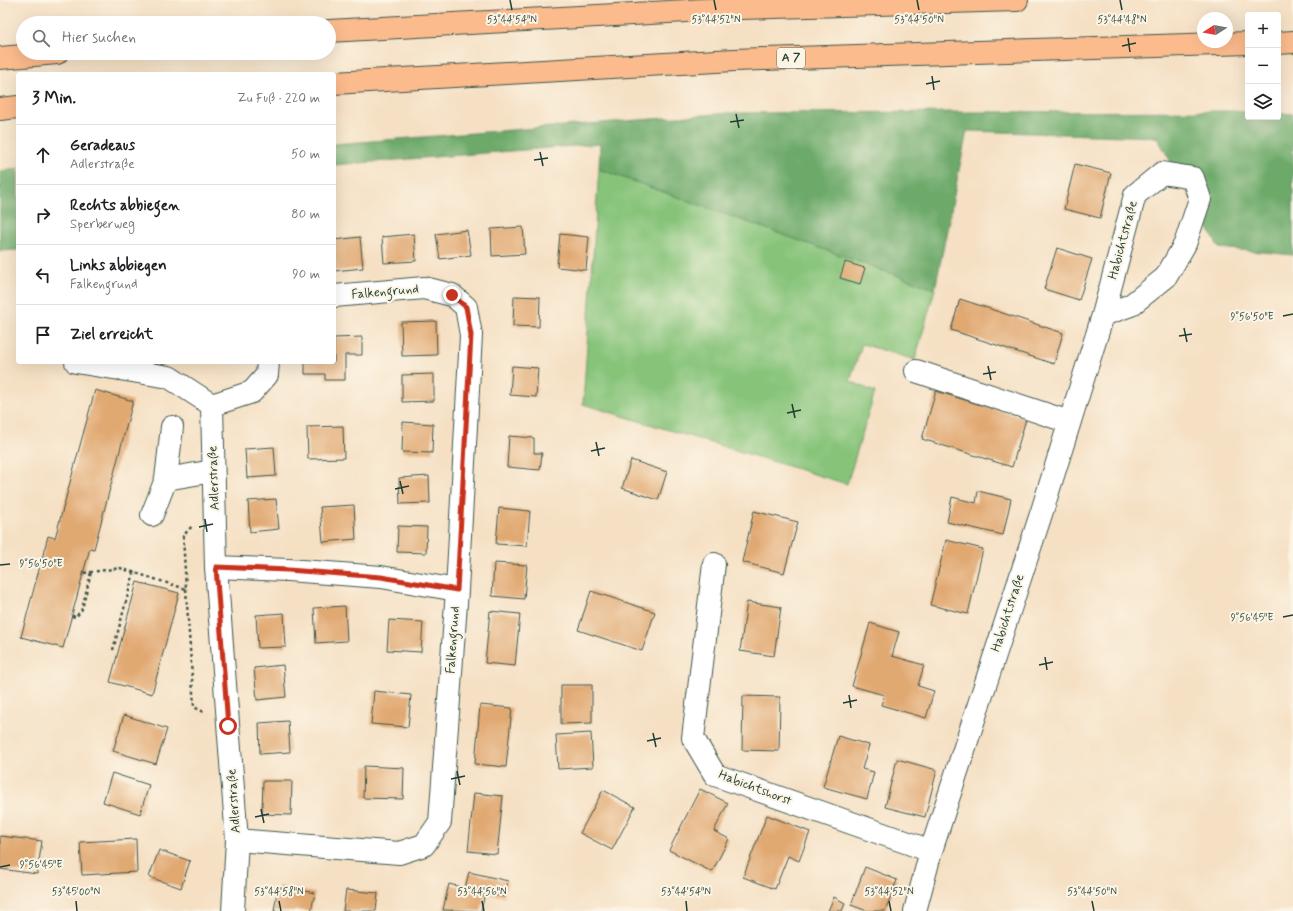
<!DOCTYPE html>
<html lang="de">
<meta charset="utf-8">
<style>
body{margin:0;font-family:Mynerve,sans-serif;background:#f6f6f6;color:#202124}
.controls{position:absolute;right:12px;top:12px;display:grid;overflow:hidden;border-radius:4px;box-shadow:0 4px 16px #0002}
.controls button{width:36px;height:36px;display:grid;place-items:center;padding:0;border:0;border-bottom:1px solid #e0e0e0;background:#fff;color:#202124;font:20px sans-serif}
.compass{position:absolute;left:1197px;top:12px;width:36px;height:36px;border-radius:50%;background:#fff;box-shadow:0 4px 16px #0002;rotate:259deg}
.stop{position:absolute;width:12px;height:12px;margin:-9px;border:3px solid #c8321e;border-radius:50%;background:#fff}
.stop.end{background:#c8321e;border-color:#fff;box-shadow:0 1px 4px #0008}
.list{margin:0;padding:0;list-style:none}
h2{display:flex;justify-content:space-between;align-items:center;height:52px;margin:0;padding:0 16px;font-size:17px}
h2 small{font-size:13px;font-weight:400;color:#757577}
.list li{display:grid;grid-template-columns:26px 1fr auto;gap:12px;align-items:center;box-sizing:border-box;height:60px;padding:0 16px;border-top:1px solid #e0e0e0}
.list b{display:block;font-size:15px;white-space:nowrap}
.list p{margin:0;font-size:13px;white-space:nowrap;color:#757577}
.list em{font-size:13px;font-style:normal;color:#757577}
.icon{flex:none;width:22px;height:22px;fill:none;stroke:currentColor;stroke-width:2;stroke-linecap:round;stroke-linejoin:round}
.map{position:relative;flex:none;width:1293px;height:911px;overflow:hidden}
.search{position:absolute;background:#fff;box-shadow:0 4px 16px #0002;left:16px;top:16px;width:320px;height:44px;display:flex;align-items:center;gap:10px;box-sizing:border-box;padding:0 14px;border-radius:22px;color:#757577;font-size:15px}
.panel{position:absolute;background:#fff;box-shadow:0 4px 16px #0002;left:16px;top:72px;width:320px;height:292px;border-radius:4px}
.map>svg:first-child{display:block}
.green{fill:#87c47a;stroke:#538057}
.forest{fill:#6daa6a;stroke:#46744f}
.building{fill:#e1a972}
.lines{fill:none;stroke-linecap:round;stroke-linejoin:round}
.minor-casing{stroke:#3f554a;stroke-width:24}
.highway-casing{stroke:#3f554a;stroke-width:24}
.path{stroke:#3f554a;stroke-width:2.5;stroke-dasharray:3 3;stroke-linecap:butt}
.minor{stroke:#fff;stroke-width:22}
.highway{stroke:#fbbb8c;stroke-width:22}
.route{stroke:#c8321e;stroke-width:5}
.ticks{fill:none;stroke:#1f3d34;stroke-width:1.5}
.labels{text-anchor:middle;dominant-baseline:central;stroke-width:4;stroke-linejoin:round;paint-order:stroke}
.shield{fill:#fcf5e5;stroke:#617469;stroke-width:1}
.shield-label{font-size:12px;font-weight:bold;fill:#1f3d34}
.street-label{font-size:13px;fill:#1f3d34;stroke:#fcf5e5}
.ticks-label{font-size:10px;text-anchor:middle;fill:#1f3d34;stroke:#fcf5e5;stroke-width:4;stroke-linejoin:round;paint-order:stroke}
</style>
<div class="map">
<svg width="1293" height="911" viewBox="0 0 1293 911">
<rect width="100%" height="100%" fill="#fcf5e5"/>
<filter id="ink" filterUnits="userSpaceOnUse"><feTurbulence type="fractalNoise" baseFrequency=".025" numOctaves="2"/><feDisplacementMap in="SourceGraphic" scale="8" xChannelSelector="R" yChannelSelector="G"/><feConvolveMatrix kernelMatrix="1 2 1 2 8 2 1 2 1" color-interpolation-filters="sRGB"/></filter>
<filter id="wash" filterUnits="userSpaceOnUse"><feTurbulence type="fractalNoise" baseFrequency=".012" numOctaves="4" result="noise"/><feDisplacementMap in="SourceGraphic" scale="16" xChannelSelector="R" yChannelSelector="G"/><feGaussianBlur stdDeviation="0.9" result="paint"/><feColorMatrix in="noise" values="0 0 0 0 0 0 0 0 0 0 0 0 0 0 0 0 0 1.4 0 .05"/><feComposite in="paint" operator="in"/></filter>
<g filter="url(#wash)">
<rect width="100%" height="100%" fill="#f5e0c4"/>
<polygon class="green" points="599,169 935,289 915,360 862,344 850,381 875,392 847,484 583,404"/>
<g class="forest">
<polygon points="1232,111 1248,112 1248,117 1278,117 1278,113 1293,114 1293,255 1219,248 1157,137 967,131 935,289 599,169 600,144 334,165 334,144 727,113"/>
<polygon points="18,168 18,250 0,251 0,171"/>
</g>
<g id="blocks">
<g class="building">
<polygon points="1075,164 1111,173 1100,218 1064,209"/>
<polygon points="523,227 525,254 492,256 491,229"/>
<polygon points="467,230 471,255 440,259 436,234"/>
<polygon points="414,234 416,261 384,263 382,237"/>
<polygon points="560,234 589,237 586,270 557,267"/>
<polygon points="360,237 363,268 334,271 334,240"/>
<polygon points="1057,248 1092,259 1079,300 1044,289"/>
<polygon points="845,262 865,268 860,284 840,278"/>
<polygon points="514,296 540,297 539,327 513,326"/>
<polygon points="960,299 1063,333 1054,364 951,330"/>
<polygon points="436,321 437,355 402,356 401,322"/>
<polygon points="362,337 362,355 345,355 345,380 325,380 325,374 305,374 305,362 334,362 334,338"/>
<polygon points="512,366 538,368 536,397 510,395"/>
<polygon points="434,374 434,401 402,402 402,375"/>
<polygon points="95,390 133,401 94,549 90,548 63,648 21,637 48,536 55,538"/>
<polygon points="936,391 1026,419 1012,467 922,439"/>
<polygon points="403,422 433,424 432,453 402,452"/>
<polygon points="343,426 344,458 308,459 307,427"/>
<polygon points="509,436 534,438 534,453 542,453 540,470 507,467"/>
<polygon points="274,447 276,476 247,478 245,449"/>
<polygon points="631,460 667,472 658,500 622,488"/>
<polygon points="429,476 430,503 400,504 399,478"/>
<polygon points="978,491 1011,499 1003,535 947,522 952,497 976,503"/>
<polygon points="276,499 279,529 250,532 248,501"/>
<polygon points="354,505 356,539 323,542 320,507"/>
<polygon points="499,508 530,511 527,546 496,544"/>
<polygon points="754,511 798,522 784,573 742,562"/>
<polygon points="398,526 427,527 426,553 397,552"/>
<polygon points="946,540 983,549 968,614 930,605"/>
<polygon points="494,563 527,565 524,599 492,596"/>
<polygon points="137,582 179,593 152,694 110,682"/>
<polygon points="591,591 655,612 642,651 578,630"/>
<polygon points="747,602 781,607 774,656 740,651"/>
<polygon points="345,606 347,641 316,643 314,608"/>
<polygon points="490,611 520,614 515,666 485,663"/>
<polygon points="284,613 286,647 258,648 256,615"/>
<polygon points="389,620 423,622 421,652 387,650"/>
<polygon points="870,623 899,632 892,656 924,665 918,686 934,691 926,718 881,705 884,695 852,686"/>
<polygon points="283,665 286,697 257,700 254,668"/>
<polygon points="561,685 592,685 592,723 561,724"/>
<polygon points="374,691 411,695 408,727 371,724"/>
<polygon points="743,696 780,697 779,751 742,750"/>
<polygon points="480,705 512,708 506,767 475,764"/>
<polygon points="124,715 167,729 156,764 113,751"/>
<polygon points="288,721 290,752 260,754 259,723"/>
<polygon points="591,733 593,767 558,769 556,735"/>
<polygon points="838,736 869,745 862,769 874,772 867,799 823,787"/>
<polygon points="897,759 937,770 925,817 885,807"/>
<polygon points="364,766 404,768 403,799 363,798"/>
<polygon points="112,773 149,785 140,814 103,802"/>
<polygon points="263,781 292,781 291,815 262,814"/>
<polygon points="700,789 728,803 714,831 729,839 712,872 669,850"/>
<polygon points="603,790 635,807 612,850 580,833"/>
<polygon points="474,793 503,796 497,854 468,851"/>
<polygon points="767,815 810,832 799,861 788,856 775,889 743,877"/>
<polygon points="0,836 42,841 37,874 0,869"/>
<polygon points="136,839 137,872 82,875 80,842"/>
<polygon points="159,850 190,861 181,888 149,877"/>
<polygon points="865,867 897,880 885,911 867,911 851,905"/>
<polygon points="469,872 508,881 504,897 485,893 481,911 443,910 449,884 465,888"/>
<polygon points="278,886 315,893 311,911 274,911"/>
<polygon points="346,890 378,893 376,911 343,911"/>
<polygon points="834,897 845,903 842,911 828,911"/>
</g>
</g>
</g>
<g filter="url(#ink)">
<use href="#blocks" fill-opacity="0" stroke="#3f554a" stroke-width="1"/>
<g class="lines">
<g class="minor-casing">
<g id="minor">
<polyline points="76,362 169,377 212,405 216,567 237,840 233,911"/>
<polyline points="916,371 1069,422"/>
<polyline points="212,405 252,392 267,375 268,362"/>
<polyline points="166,479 172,427"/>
<polyline points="152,515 166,479 213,471"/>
<polyline points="714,564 693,738 715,775 931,851"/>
<polyline points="216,567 288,570 381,577 457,590"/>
<polyline points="237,840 399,853 424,845 440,822 457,590 471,335 466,307 452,295 424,288 334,296"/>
<polyline points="915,911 931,851 1042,511 1103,315 1135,195 1162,173 1193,178 1200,199 1185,244 1166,277 1131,305 1103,315"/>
</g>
</g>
<g class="highway-casing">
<g id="highway">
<polyline points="329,31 740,8 1017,0"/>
<polyline points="1278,43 1293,42"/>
<polyline points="0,58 57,53"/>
<polyline points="334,83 734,60 1248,43"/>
<polyline points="0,109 18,107"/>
</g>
</g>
<g class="path">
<polyline points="84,573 120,568 186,589 183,536 193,525"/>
<polyline points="186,589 194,707 206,713"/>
<polyline points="72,616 76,617 82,609 91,572"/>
<polyline points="113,650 134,572"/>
</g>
<use href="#minor" class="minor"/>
<use href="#highway" class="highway"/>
</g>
</g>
<g class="lines" filter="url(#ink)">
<polyline class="route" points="228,726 216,567 288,570 381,577 457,590 471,335 466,307 452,295"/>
</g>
<path class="ticks" d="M510,0L512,10M714,0L716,10M917,0L919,10M1120,0L1122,10M1128,38L1130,52M1122,46L1136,43M932,76L934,90M926,84L940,81M736,114L739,128M730,122L744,120M540,152L543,166M534,160L548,158M1283,316L1293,314M1184,328L1187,342M1179,336L1192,334M988,366L991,380M983,374L996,372M792,404L795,418M787,413L801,410M596,442L599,456M591,451L605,448M400,481L403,494M395,489L409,486M205,519L207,532M199,527L213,524M0,565L10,564M1283,617L1293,615M1045,657L1047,670M1039,665L1053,662M849,695L851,708M843,703L857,700M653,733L656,747M647,741L661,738M457,771L460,785M451,779L465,776M261,809L264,823M255,817L269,814M0,867L10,865M76,901L77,911M279,901L281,911M482,901L484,911M686,901L687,911M889,901L891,911M1092,901L1094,911"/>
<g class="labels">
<rect class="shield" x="777" y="48" width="28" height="20" rx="3"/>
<g class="shield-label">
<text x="791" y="58">A 7</text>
</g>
<g class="street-label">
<text transform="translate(1123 240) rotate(-75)">Habichtstraße</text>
<text transform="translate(385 292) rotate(-5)">Falkengrund</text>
<text transform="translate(214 478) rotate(-92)">Adlerstraße</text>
<text transform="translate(1008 613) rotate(-72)">Habichtstraße</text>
<text transform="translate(453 640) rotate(-86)">Falkengrund</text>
<text transform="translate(755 788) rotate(21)">Habichtshorst</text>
<text transform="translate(234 801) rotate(-94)">Adlerstraße</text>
</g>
</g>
<g class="ticks-label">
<text x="512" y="23">53°44'54"N</text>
<text x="716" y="23">53°44'52"N</text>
<text x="919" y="23">53°44'50"N</text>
<text x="1122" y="23">53°44'48"N</text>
<text x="1252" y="320">9°56'50"E</text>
<text x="41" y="567">9°56'50"E</text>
<text x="1252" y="621">9°56'45"E</text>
<text x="41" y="868">9°56'45"E</text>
<text x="76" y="895">53°45'00"N</text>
<text x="279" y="895">53°44'58"N</text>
<text x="482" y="895">53°44'56"N</text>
<text x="686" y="895">53°44'54"N</text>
<text x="889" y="895">53°44'52"N</text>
<text x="1092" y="895">53°44'50"N</text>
</g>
</svg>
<div class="controls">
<button>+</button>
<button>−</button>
<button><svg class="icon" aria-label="layers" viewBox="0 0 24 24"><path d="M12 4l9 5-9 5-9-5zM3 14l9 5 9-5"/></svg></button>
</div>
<svg class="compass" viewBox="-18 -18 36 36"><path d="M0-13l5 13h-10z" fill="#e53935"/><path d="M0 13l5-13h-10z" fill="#757577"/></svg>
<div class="stop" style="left:228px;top:726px"></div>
<div class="stop end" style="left:452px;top:295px"></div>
<div class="search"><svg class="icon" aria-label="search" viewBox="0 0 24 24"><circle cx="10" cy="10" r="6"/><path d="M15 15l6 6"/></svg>Hier suchen</div>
<section class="panel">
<h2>3 Min.<small>Zu Fuß · 220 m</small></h2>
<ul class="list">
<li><svg class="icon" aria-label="ahead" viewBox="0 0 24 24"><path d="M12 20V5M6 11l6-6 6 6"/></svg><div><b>Geradeaus</b><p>Adlerstraße</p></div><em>50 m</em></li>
<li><svg class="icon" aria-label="right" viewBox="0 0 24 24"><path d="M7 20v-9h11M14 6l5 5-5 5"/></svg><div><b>Rechts abbiegen</b><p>Sperberweg</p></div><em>80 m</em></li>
<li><svg class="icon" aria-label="left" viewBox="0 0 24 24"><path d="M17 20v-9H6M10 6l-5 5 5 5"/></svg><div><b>Links abbiegen</b><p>Falkengrund</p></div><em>90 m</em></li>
<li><svg class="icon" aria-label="arrive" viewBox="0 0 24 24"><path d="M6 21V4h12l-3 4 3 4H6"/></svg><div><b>Ziel erreicht</b></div></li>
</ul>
</section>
</div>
